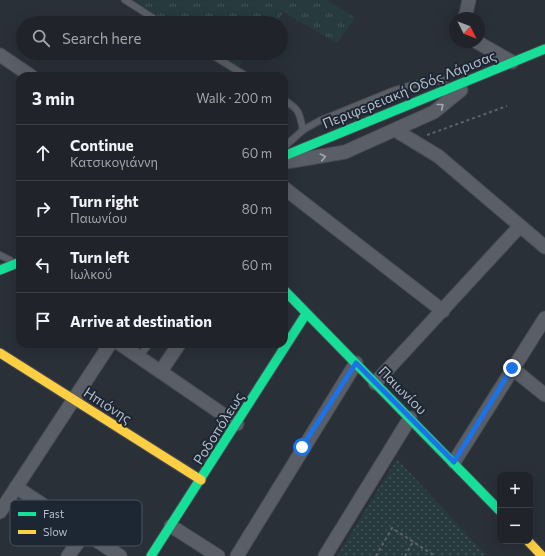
<!DOCTYPE html>
<meta charset="utf-8">
<style>
body{margin:0;font-family:Commissioner,sans-serif;background:#282c32;color:#f1f3f6}
.controls{position:absolute;right:12px;bottom:12px;display:grid;overflow:hidden;border-radius:8px;box-shadow:0 4px 16px #0002}
.controls button{width:36px;height:36px;display:grid;place-items:center;padding:0;border:0;border-bottom:1px solid #3d4147;background:#20242a;color:#f1f3f6;font:20px sans-serif}
.compass{position:absolute;left:449px;top:12px;width:36px;height:36px;border-radius:50%;background:#20242a;box-shadow:0 4px 16px #0002;rotate:132deg}
.stop{position:absolute;width:12px;height:12px;margin:-9px;border:3px solid #1a73e8;border-radius:50%;background:#fff}
.stop.end{background:#1a73e8;border-color:#fff;box-shadow:0 1px 4px #0008}
.list{margin:0;padding:0;list-style:none}
h2{display:flex;justify-content:space-between;align-items:center;height:52px;margin:0;padding:0 16px;font-size:17px}
h2 small{font-size:13px;font-weight:400;color:#a2a4a8}
.list li{display:grid;grid-template-columns:26px 1fr auto;gap:12px;align-items:center;box-sizing:border-box;height:56px;padding:0 16px;border-top:1px solid #3d4147}
.list b{display:block;font-size:15px;white-space:nowrap}
.list p{margin:0;font-size:13px;white-space:nowrap;color:#a2a4a8}
.list em{font-size:13px;font-style:normal;color:#a2a4a8}
.icon{flex:none;width:22px;height:22px;fill:none;stroke:currentColor;stroke-width:2;stroke-linecap:round;stroke-linejoin:round}
.map{position:relative;flex:none;width:545px;height:556px;overflow:hidden}
.search{position:absolute;background:#20242a;box-shadow:0 4px 16px #0002;left:16px;top:16px;width:272px;height:44px;display:flex;align-items:center;gap:10px;box-sizing:border-box;padding:0 14px;border-radius:22px;color:#a2a4a8;font-size:15px}
.panel{position:absolute;background:#20242a;box-shadow:0 4px 16px #0002;left:16px;top:72px;width:272px;height:276px;border-radius:12px}
.map>svg:first-child{display:block}
.grass{fill:url(#grass-tufts)}
.garden{fill:url(#garden-dots)}
.lines{fill:none;stroke-linecap:round;stroke-linejoin:round}
.lane-casing{stroke:#484c53;stroke-width:8}
.street-casing{stroke:#484c53;stroke-width:15}
.fast-casing{stroke:#484c53;stroke-width:11}
.slow-casing{stroke:#484c53;stroke-width:11}
.path{stroke:#5d636a;stroke-width:2;stroke-dasharray:3 3;stroke-linecap:butt}
.lane{stroke:#5a5e66;stroke-width:6}
.street{stroke:#5a5e66;stroke-width:13}
.fast{stroke:#16e098;stroke-width:9}
.slow{stroke:#ffcf43;stroke-width:9}
.oneway{stroke:#a2a9b5}
.route{stroke:#1a73e8;stroke-width:5}
.labels{text-anchor:middle;dominant-baseline:central;stroke-width:4;stroke-linejoin:round;paint-order:stroke}
.street-label{font-size:14px;fill:#b4bcc9;stroke:#1d2633}
.key{fill:#1d2633;stroke:#4a5360;stroke-width:1}
.key-label{font-size:11px;fill:#b4bcc9}
</style>
<div class="map">
<svg width="545" height="556" viewBox="0 0 545 556">
<defs>
<pattern id="grass-tufts" width="24" height="20" patternUnits="userSpaceOnUse"><rect width="24" height="20" fill="#273a3e"/><path d="M3 7l-1-3M5 7V3M7 7l1-3M15 17l-1-3M17 17v-4M19 17l1-3" fill="none" stroke="#445559"/></pattern>
<pattern id="garden-dots" width="8" height="8" patternUnits="userSpaceOnUse"><rect width="8" height="8" fill="#273a3e"/><path d="M2 2h.1M6 6h.1" fill="none" stroke="#445559" stroke-width="1.8" stroke-linecap="round"/></pattern>
</defs>
<rect width="100%" height="100%" fill="#2a3038"/>
<g class="grass">
<polygon points="133,0 327,0 355,18 337,43 283,12 276,23 169,23"/>
<polygon points="217,53 246,53 239,67"/>
</g>
<polygon class="garden" points="397,459 487,556 337,556"/>
<g class="lines">
<g class="lane-casing">
<g id="lane">
<polyline points="125,0 161,23"/>
<polyline points="209,53 246,76"/>
<path d="M284,100C300,110 299,112 303,130"/>
<polyline points="284,147 303,130 319,121 395,90 415,84 445,80"/>
<polyline points="0,255 10,260"/>
<polyline points="139,357 149,344"/>
</g>
</g>
<g class="street-casing">
<g id="street">
<polyline points="465,18 469,0"/>
<polyline points="477,42 512,62"/>
<polyline points="0,55 31,76"/>
<polyline points="395,130 438,156 545,247"/>
<polyline points="286,162 345,152 434,112 461,90"/>
<polyline points="284,188 443,311"/>
<polyline points="120,344 237,424"/>
<polyline points="512,368 545,395"/>
<polyline points="161,371 179,344"/>
<polyline points="375,383 520,226"/>
<polyline points="454,462 545,318"/>
<polyline points="16,487 120,556"/>
<polyline points="0,512 110,344"/>
<polyline points="171,526 218,556"/>
<polyline points="68,556 85,533"/>
<polyline points="237,556 356,363"/>
<polyline points="325,556 410,418"/>
</g>
</g>
<g class="fast-casing">
<g id="fast">
<polyline points="284,156 545,49"/>
<polyline points="0,270 20,262"/>
<polyline points="284,290 500,511"/>
<polyline points="151,556 306,314"/>
</g>
</g>
<g class="slow-casing">
<g id="slow">
<polyline points="0,353 201,480"/>
<polyline points="528,541 542,556"/>
</g>
</g>
<g class="path">
<polyline points="427,135 507,106"/>
<polyline points="376,556 392,528 435,556"/>
<polyline points="405,556 413,542"/>
</g>
<use href="#lane" class="lane"/>
<use href="#street" class="street"/>
<use href="#fast" class="fast"/>
<use href="#slow" class="slow"/>
</g>
<defs><path id="oneway-chevron" d="M-2-3.5L2.5 0L-2 3.5" fill="none" stroke-width="1.6" stroke-linecap="round" stroke-linejoin="round"/></defs>
<g class="oneway">
<use href="#oneway-chevron" transform="translate(441 106) rotate(-39)"/>
<use href="#oneway-chevron" transform="translate(323 157) rotate(-12)"/>
</g>
<g class="lines">
<polyline class="route" points="302,447 356,363 454,462 512,368"/>
</g>
<g class="labels">
<g class="street-label">
<text transform="translate(409 89) rotate(-22)">Περιφερειακή Οδός Λάρισας</text>
<text transform="translate(403 390) rotate(45)">Παιωνίου</text>
<text transform="translate(108 405) rotate(33)">Ηπιόνης</text>
<text transform="translate(218 428) rotate(-58)">Ροδοπόλεως</text>
</g>
</g>
<rect x="10" y="500" width="132" height="46" rx="6" class="key"/>
<rect x="18" y="512" width="18" height="4" fill="#16e098"/>
<rect x="18" y="530" width="18" height="4" fill="#ffcf43"/>
<g class="key-label">
<text x="43" y="518">Fast</text>
<text x="43" y="536">Slow</text>
</g>
</svg>
<div class="controls">
<button>+</button>
<button>−</button>
</div>
<svg class="compass" viewBox="-18 -18 36 36"><path d="M0-13l5 13h-10z" fill="#e53935"/><path d="M0 13l5-13h-10z" fill="#a2a4a8"/></svg>
<div class="stop" style="left:302px;top:447px"></div>
<div class="stop end" style="left:512px;top:368px"></div>
<div class="search"><svg class="icon" aria-label="search" viewBox="0 0 24 24"><circle cx="10" cy="10" r="6"/><path d="M15 15l6 6"/></svg>Search here</div>
<section class="panel">
<h2>3 min<small>Walk · 200 m</small></h2>
<ul class="list">
<li><svg class="icon" aria-label="ahead" viewBox="0 0 24 24"><path d="M12 20V5M6 11l6-6 6 6"/></svg><div><b>Continue</b><p>Κατσικογιάννη</p></div><em>60 m</em></li>
<li><svg class="icon" aria-label="right" viewBox="0 0 24 24"><path d="M7 20v-9h11M14 6l5 5-5 5"/></svg><div><b>Turn right</b><p>Παιωνίου</p></div><em>80 m</em></li>
<li><svg class="icon" aria-label="left" viewBox="0 0 24 24"><path d="M17 20v-9H6M10 6l-5 5 5 5"/></svg><div><b>Turn left</b><p>Ιωλκού</p></div><em>60 m</em></li>
<li><svg class="icon" aria-label="arrive" viewBox="0 0 24 24"><path d="M6 21V4h12l-3 4 3 4H6"/></svg><div><b>Arrive at destination</b></div></li>
</ul>
</section>
</div>
